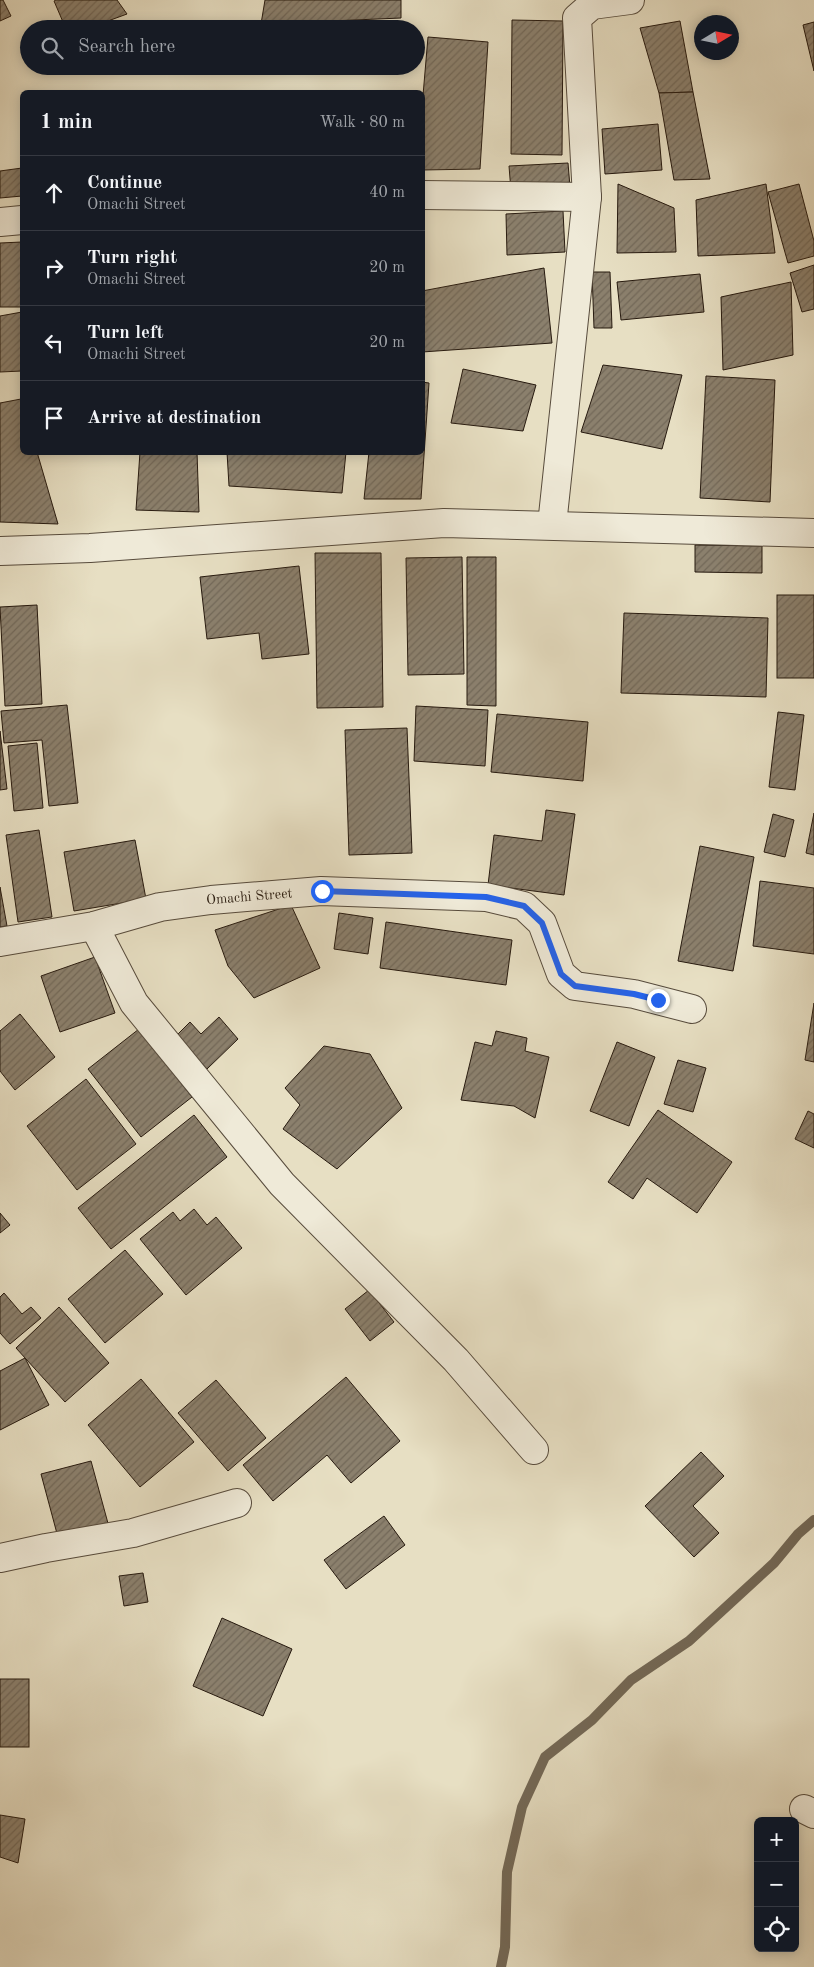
<!DOCTYPE html>
<meta charset="utf-8">
<style>
body{margin:0;font-family:"Old Standard TT",serif;background:#20242c;color:#f1f3f6}
.controls{position:absolute;right:15px;bottom:15px;display:grid;overflow:hidden;border-radius:8px;box-shadow:0 2px 12px #0003}
.controls button{width:45px;height:45px;display:grid;place-items:center;padding:0;border:0;border-bottom:1px solid #363941;background:#171b24;color:#f1f3f6;font:25px sans-serif}
.compass{position:absolute;left:694px;top:15px;width:45px;height:45px;border-radius:50%;background:#171b24;box-shadow:0 2px 12px #0003;rotate:80deg}
.stop{position:absolute;width:15px;height:15px;margin:-11px;border:4px solid #2563eb;border-radius:50%;background:#fff}
.stop.end{background:#2563eb;border-color:#fff;box-shadow:0 1px 5px #0008}
.list{margin:0;padding:0;list-style:none}
h2{display:flex;justify-content:space-between;align-items:center;height:65px;margin:0;padding:0 20px;font-size:21px}
h2 small{font-size:16px;font-weight:400;color:#9ea1a6}
.list li{display:grid;grid-template-columns:32px 1fr auto;gap:15px;align-items:center;box-sizing:border-box;height:75px;padding:0 20px;border-top:1px solid #363941}
.list b{display:block;font-size:19px;white-space:nowrap}
.list p{margin:0;font-size:16px;white-space:nowrap;color:#9ea1a6}
.list em{font-size:16px;font-style:normal;color:#9ea1a6}
.icon{flex:none;width:28px;height:28px;fill:none;stroke:currentColor;stroke-width:2;stroke-linecap:round;stroke-linejoin:round}
.map{position:relative;flex:none;width:814px;height:1967px;overflow:hidden}
.search{position:absolute;background:#171b24;box-shadow:0 2px 12px #0003;left:20px;top:20px;width:405px;height:55px;display:flex;align-items:center;gap:12px;box-sizing:border-box;padding:0 18px;border-radius:28px;color:#9ea1a6;font-size:19px}
.panel{position:absolute;background:#171b24;box-shadow:0 2px 12px #0003;left:20px;top:90px;width:405px;height:365px;border-radius:8px}
.map>svg:first-child{display:block}
.lines{fill:none;stroke-linecap:round;stroke-linejoin:round}
.stream{stroke:#736856;stroke-width:10}
.building{fill:url(#building-hatch);stroke:#271a0f}
.minor-casing{stroke:#574b3c;stroke-width:30}
.minor{stroke:#efead8;stroke-width:28}
.route{stroke:#2563eb;stroke-width:6}
.labels{text-anchor:middle;dominant-baseline:central;stroke-width:4;stroke-linejoin:round;paint-order:stroke}
.street-label{font-size:14px;fill:#271a0f;stroke:#efead8}
</style>
<div class="map">
<svg width="814" height="1967" viewBox="0 0 814 1967">
<defs>
<pattern id="building-hatch" width="6" height="6" patternUnits="userSpaceOnUse" patternTransform="scale(1.25)"><rect width="6" height="6" fill="#8b806d"/><path d="M-1 1l2-2M0 6l6-6M5 7l2-2" fill="none" stroke="#726858"/></pattern>
</defs>
<rect width="100%" height="100%" fill="#e7dfc3"/>
<filter id="stains"><feTurbulence type="fractalNoise" baseFrequency=".004" numOctaves="4"/><feColorMatrix values="0 0 0 0 .2 0 0 0 0 .09 0 0 0 0 .02 0 0 0 .5 -.17"/></filter>
<radialGradient id="worn" r=".72"><stop offset=".6" stop-color="#630" stop-opacity="0"/><stop offset="1" stop-color="#630" stop-opacity=".3"/></radialGradient>
<g class="lines">
<polyline class="stream" points="501,1967 505,1947 507,1872 522,1807 545,1757 592,1720 631,1680 689,1641 774,1563 798,1534 814,1520"/>
</g>
<g class="building">
<polygon points="0,0 3,0 11,16 0,21"/>
<polygon points="56,0 117,0 127,14 86,29 66,29 54,1"/>
<polygon points="265,0 401,0 401,18 261,24"/>
<polygon points="512,20 563,21 562,155 511,154"/>
<polygon points="680,21 693,92 659,93 640,28"/>
<polygon points="814,22 814,71 803,25"/>
<polygon points="428,37 488,42 480,169 422,170 422,107"/>
<polygon points="693,92 710,179 674,180 659,93"/>
<polygon points="658,124 662,170 605,174 602,129"/>
<polygon points="568,163 570,187 511,191 509,166"/>
<polygon points="22,168 22,196 0,198 0,171"/>
<polygon points="618,184 674,208 676,252 617,253"/>
<polygon points="766,184 775,253 698,256 696,200"/>
<polygon points="799,184 814,241 814,256 788,263 768,192"/>
<polygon points="563,211 565,252 507,255 506,214"/>
<polygon points="22,242 22,307 0,307 0,243"/>
<polygon points="814,265 814,309 802,312 790,273"/>
<polygon points="544,268 552,343 422,352 422,291"/>
<polygon points="592,272 610,272 612,328 594,328"/>
<polygon points="700,274 704,312 621,320 617,282"/>
<polygon points="791,282 793,355 723,370 721,297"/>
<polygon points="22,312 22,371 0,372 0,316"/>
<polygon points="603,365 682,375 662,449 581,432"/>
<polygon points="463,369 536,385 523,431 451,423"/>
<polygon points="706,376 775,380 770,502 700,498"/>
<polygon points="422,382 429,383 421,499 364,499 369,452 422,452"/>
<polygon points="21,399 22,406 22,452 37,452 58,524 0,522 0,403"/>
<polygon points="140,452 197,452 199,512 136,510"/>
<polygon points="227,452 346,452 342,493 229,486"/>
<polygon points="695,545 762,546 762,573 695,572"/>
<polygon points="315,553 381,553 383,707 317,708"/>
<polygon points="462,557 464,674 408,675 406,558"/>
<polygon points="467,557 496,557 496,706 467,705"/>
<polygon points="299,566 309,654 262,659 259,633 207,639 200,577"/>
<rect x="777" y="595" width="37" height="83"/>
<polygon points="37,605 42,704 5,706 0,607"/>
<polygon points="624,613 768,618 766,697 621,693"/>
<polygon points="67,705 78,803 49,806 42,740 4,743 1,711"/>
<polygon points="416,706 488,710 485,766 414,761"/>
<polygon points="778,712 804,715 795,790 769,787"/>
<polygon points="497,714 588,722 583,781 491,772"/>
<polygon points="407,728 412,853 349,855 345,730"/>
<polygon points="0,731 7,789 0,790"/>
<polygon points="37,743 43,808 14,811 8,746"/>
<polygon points="546,810 575,814 564,895 488,885 494,835 542,841"/>
<polygon points="814,813 814,855 806,853"/>
<polygon points="773,814 794,820 785,857 764,852"/>
<polygon points="39,830 52,917 18,922 6,835"/>
<polygon points="135,840 146,899 74,911 64,852"/>
<polygon points="700,846 754,857 733,971 678,961"/>
<polygon points="760,881 814,888 814,954 753,946"/>
<polygon points="0,887 7,926 0,927"/>
<polygon points="291,905 320,968 254,998 228,966 215,930"/>
<polygon points="339,913 373,918 368,954 334,949"/>
<polygon points="386,922 512,940 506,985 380,968"/>
<polygon points="95,957 115,1013 60,1032 41,976"/>
<polygon points="814,1003 814,1062 805,1060"/>
<polygon points="20,1014 55,1057 15,1090 0,1071 0,1031"/>
<polygon points="219,1017 238,1039 207,1069 176,1036 190,1022 201,1034"/>
<polygon points="139,1029 192,1097 141,1137 88,1069"/>
<polygon points="496,1031 527,1038 525,1051 549,1057 535,1118 514,1106 461,1100 475,1042 492,1046"/>
<polygon points="617,1042 655,1057 629,1126 590,1111"/>
<polygon points="324,1046 370,1054 402,1108 337,1169 283,1129 300,1105 285,1088"/>
<polygon points="678,1060 706,1068 693,1112 664,1104"/>
<polygon points="86,1079 136,1144 77,1190 27,1126"/>
<polygon points="658,1110 732,1162 697,1213 647,1178 633,1199 608,1182"/>
<polygon points="808,1111 814,1114 814,1148 795,1139"/>
<polygon points="194,1115 227,1157 111,1249 78,1208"/>
<polygon points="194,1209 207,1225 216,1217 242,1248 186,1295 140,1239 173,1212 180,1221"/>
<polygon points="0,1213 10,1225 0,1233"/>
<polygon points="125,1250 163,1294 105,1343 68,1299"/>
<polygon points="369,1290 394,1322 370,1341 345,1309"/>
<polygon points="4,1293 22,1314 31,1307 41,1318 10,1344 0,1333 0,1297"/>
<polygon points="59,1307 109,1363 65,1402 16,1348"/>
<polygon points="25,1358 49,1405 0,1430 0,1371"/>
<polygon points="346,1377 400,1441 351,1483 327,1455 273,1501 243,1465"/>
<polygon points="141,1379 194,1442 140,1487 88,1425"/>
<polygon points="216,1380 266,1438 228,1471 178,1413"/>
<polygon points="701,1452 724,1476 693,1506 719,1533 694,1557 645,1506"/>
<polygon points="91,1461 109,1527 59,1541 41,1474"/>
<polygon points="384,1516 405,1545 346,1589 324,1560"/>
<polygon points="143,1573 148,1602 124,1606 119,1576"/>
<polygon points="222,1618 292,1649 263,1716 193,1686"/>
<rect x="0" y="1679" width="29" height="68"/>
<polygon points="0,1815 25,1819 18,1863 0,1857"/>
</g>
<g class="lines">
<g class="minor-casing">
<g id="minor">
<polyline points="422,195 587,197"/>
<polyline points="0,222 22,220"/>
<polyline points="552,525 587,197 577,18 592,5 630,0"/>
<polyline points="0,551 90,548 444,523 814,533"/>
<polyline points="94,926 134,1003 282,1184 456,1360 534,1450"/>
<path id="s1" d="M0,942L94,926L160,907L211,900L321,891L486,897L524,906L542,923L561,974L575,986L634,994L692,1009"/>
<polyline points="0,1558 46,1548 133,1533 237,1503"/>
<polyline points="804,1809 814,1814"/>
</g>
</g>
<use href="#minor" class="minor"/>
</g>
<g class="lines">
<polyline class="route" points="322,891 486,897 524,906 542,923 561,974 575,986 634,994 658,1000"/>
</g>
<g class="labels">
<g class="street-label">
<text stroke="none"><textPath href="#s1" startOffset="254">Omachi Street</textPath></text>
</g>
</g>
<rect width="100%" height="100%" filter="url(#stains)"/>
<rect width="100%" height="100%" fill="url(#worn)"/>
</svg>
<div class="controls">
<button>+</button>
<button>−</button>
<button><svg class="icon" aria-label="locate" viewBox="0 0 24 24"><circle cx="12" cy="12" r="6"/><path d="M12 2v4M12 18v4M2 12h4M18 12h4"/></svg></button>
</div>
<svg class="compass" viewBox="-18 -18 36 36"><path d="M0-13l5 13h-10z" fill="#e53935"/><path d="M0 13l5-13h-10z" fill="#9ea1a6"/></svg>
<div class="stop" style="left:322px;top:891px"></div>
<div class="stop end" style="left:658px;top:1000px"></div>
<div class="search"><svg class="icon" aria-label="search" viewBox="0 0 24 24"><circle cx="10" cy="10" r="6"/><path d="M15 15l6 6"/></svg>Search here</div>
<section class="panel">
<h2>1 min<small>Walk · 80 m</small></h2>
<ul class="list">
<li><svg class="icon" aria-label="ahead" viewBox="0 0 24 24"><path d="M12 20V5M6 11l6-6 6 6"/></svg><div><b>Continue</b><p>Omachi Street</p></div><em>40 m</em></li>
<li><svg class="icon" aria-label="right" viewBox="0 0 24 24"><path d="M7 20v-9h11M14 6l5 5-5 5"/></svg><div><b>Turn right</b><p>Omachi Street</p></div><em>20 m</em></li>
<li><svg class="icon" aria-label="left" viewBox="0 0 24 24"><path d="M17 20v-9H6M10 6l-5 5 5 5"/></svg><div><b>Turn left</b><p>Omachi Street</p></div><em>20 m</em></li>
<li><svg class="icon" aria-label="arrive" viewBox="0 0 24 24"><path d="M6 21V4h12l-3 4 3 4H6"/></svg><div><b>Arrive at destination</b></div></li>
</ul>
</section>
</div>
